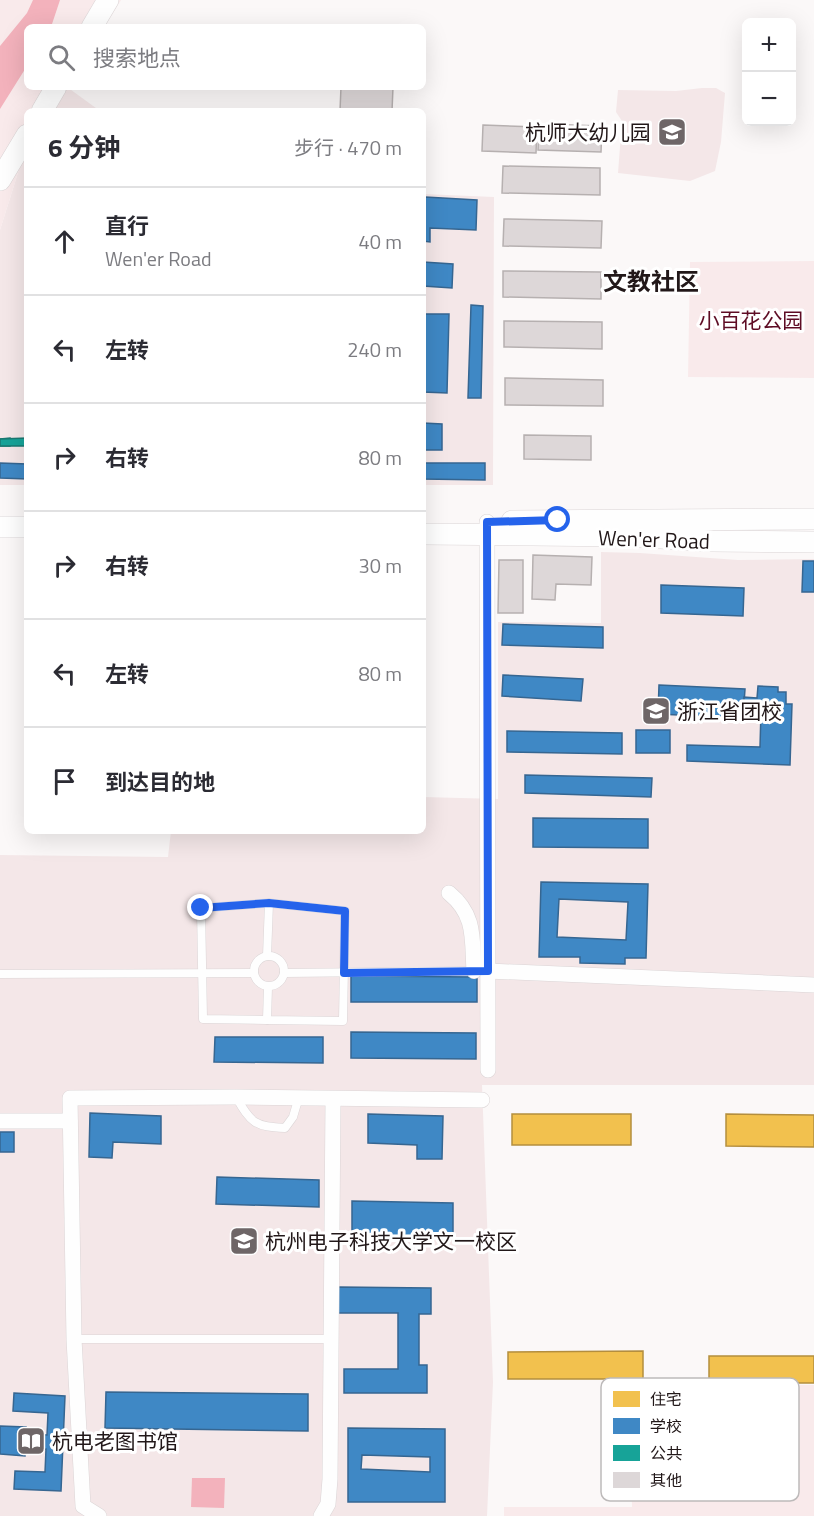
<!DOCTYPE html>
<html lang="zh">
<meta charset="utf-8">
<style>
body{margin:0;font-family:"Titillium Web","Noto Sans SC",sans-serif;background:#f7f7f7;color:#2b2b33}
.controls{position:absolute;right:18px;top:18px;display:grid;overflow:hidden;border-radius:9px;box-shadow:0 6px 24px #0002}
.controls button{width:54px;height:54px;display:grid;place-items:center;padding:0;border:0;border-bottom:2px solid #e1e1e2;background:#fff;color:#2b2b33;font:30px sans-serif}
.stop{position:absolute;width:18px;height:18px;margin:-14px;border:4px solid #2563eb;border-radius:50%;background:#fff}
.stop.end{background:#2563eb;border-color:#fff;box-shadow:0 2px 6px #0008}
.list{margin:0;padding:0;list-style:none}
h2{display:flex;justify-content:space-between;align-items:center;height:78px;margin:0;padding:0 24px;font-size:26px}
h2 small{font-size:20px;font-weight:400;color:#7c7c81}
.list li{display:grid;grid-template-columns:39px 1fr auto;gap:18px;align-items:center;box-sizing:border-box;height:108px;padding:0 24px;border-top:2px solid #e1e1e2}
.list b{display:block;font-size:22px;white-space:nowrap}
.list p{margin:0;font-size:20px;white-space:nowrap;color:#7c7c81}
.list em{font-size:20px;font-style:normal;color:#7c7c81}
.icon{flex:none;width:33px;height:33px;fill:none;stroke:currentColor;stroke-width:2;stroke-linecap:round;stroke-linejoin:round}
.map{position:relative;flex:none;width:814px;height:1516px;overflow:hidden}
.search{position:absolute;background:#fff;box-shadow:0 6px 24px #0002;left:24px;top:24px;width:402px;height:66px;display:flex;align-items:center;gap:15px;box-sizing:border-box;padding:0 21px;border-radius:9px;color:#7c7c81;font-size:22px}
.panel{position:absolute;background:#fff;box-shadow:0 6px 24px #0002;left:24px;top:108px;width:402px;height:726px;border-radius:9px}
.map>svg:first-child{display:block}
.built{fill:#f4e7e8}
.green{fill:#f9eaeb}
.water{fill:#f3b2bc}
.homes{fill:#f2c14e;stroke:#b48e3e;stroke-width:1.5}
.schools{fill:#3f88c5;stroke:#366691;stroke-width:1.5;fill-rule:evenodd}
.public{fill:#17a398;stroke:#1a7972;stroke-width:1.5}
.building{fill:#ddd7d8;stroke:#b6b0b0;stroke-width:1.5}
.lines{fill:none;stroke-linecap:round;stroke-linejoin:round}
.service-casing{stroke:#dbd5d6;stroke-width:9}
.minor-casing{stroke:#dbd5d6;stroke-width:16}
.secondary-casing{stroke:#dbd5d6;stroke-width:22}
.service{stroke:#fefefe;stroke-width:8}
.minor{stroke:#fefefe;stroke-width:15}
.secondary{stroke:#fefefe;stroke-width:21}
.route{stroke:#2563eb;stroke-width:8}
.labels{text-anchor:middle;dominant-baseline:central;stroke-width:6;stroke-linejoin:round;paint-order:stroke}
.poi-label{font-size:21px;fill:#221819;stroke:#fff;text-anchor:start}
.park-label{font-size:21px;fill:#5e0c24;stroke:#fff}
.street-label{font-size:21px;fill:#221819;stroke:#fff}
.quarter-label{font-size:24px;font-weight:bold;fill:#221819;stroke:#fff}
.key{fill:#fff;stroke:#bdbaba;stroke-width:1.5}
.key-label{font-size:16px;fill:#221819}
</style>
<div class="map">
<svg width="814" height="1516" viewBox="0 0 814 1516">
<rect width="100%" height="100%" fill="#fbf8f8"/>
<g class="built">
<polygon points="64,87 67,87 100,111 48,111"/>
<polygon points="702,88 716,88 725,93 721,142 715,171 690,181 618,173 622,121 616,112 618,90 676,91"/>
<polygon points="27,144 27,485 0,485 0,230"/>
<polygon points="423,194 494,197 493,485 423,485"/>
<polygon points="601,552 640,553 738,560 814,559 814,1085 482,1085 493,1382 487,1516 0,1516 0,855 168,857 171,831 423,831 423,797 498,799 498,622 601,623"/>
</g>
<g class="green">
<polygon points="0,0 121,0 104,27 27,27 27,87 64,87 48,111 27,111 27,144 0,230"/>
<polygon points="814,261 814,378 688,377 690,262"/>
<polygon points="629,1383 814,1385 814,1516 504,1516 504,1507 632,1507"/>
</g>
<g class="water">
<polygon points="33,0 60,0 51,27 27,27 27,66 0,109 0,46 27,13"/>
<polygon points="192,1478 225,1478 224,1508 191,1507"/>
</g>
<g class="homes">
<rect x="512" y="1114" width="119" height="31"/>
<polygon points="726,1114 814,1115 814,1147 726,1146"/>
<polygon points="643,1351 643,1379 508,1379 508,1352"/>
<rect x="709" y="1356" width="105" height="27"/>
</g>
<g class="schools">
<polygon points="425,197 477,200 476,230 430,228 430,242 423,241"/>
<polygon points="423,262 453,264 452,288 423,286"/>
<polygon points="471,305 483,306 481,398 468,398"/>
<polygon points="423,314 449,314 447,393 423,392 425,333 423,332"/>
<polygon points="423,423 442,424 442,450 423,450"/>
<polygon points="0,463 27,464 27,479 0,478"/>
<polygon points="423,463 485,463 485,480 423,479"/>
<polygon points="803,561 814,561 814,592 802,592"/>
<polygon points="661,585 744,588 743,616 661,613"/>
<polygon points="503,624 603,627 603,648 502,645"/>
<polygon points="503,675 583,679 581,701 502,696"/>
<polygon points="659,685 745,689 743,718 658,714"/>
<polygon points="758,686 778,687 778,692 786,692 786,704 792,704 790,765 687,761 687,745 760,747 761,711 744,710 744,697 757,698"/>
<rect x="636" y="730" width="34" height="23"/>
<polygon points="507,731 622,733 622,754 507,752"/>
<polygon points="525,775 652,778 651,797 525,793"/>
<polygon points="533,818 648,819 648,848 533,847"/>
<path d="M541,882L648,884L646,958H625V964L580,963V957H539ZM559,899L628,902L626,940L557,937Z"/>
<polygon points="351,976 477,977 477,1002 351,1002"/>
<polygon points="351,1032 476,1033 476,1059 351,1058"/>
<polygon points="215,1037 323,1037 323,1063 214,1062"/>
<polygon points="90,1113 161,1116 161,1144 113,1142 112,1158 89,1157"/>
<polygon points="368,1114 443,1116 442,1159 417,1159 417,1145 368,1143"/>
<rect x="0" y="1132" width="14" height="20"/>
<polygon points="217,1177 319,1180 319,1207 216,1204"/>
<polygon points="352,1201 453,1203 453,1237 352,1235"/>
<polygon points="338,1287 431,1288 431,1314 419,1314 419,1365 427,1365 427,1393 344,1393 344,1369 398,1369 398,1313 338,1313"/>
<polygon points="106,1392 308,1394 308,1431 105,1428"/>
<polygon points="14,1393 65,1396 61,1491 14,1489 15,1471 45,1472 46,1449 25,1448 25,1456 0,1454 0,1426 26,1427 25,1434 47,1435 48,1413 13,1411"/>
<path d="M348,1428L445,1429V1502H348ZM362,1455L430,1457V1472L361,1469Z"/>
</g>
<g class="public">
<polygon points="10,438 10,446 0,446 0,439"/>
<polygon points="27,438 27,446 0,446 0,439"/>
</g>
<g class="building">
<polygon points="341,87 393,87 392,111 340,111"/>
<polygon points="539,124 602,126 601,152 538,150"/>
<polygon points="483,125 537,127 536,153 482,151"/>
<polygon points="503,166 600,168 600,195 502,193"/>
<polygon points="504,219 602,221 601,248 503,246"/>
<polygon points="503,271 601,272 601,299 503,297"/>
<polygon points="504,321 602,322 602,349 504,347"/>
<polygon points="505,378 603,380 603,406 505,405"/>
<polygon points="524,435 591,436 591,460 524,459"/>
<polygon points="533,555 592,557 591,585 556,584 555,600 532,599"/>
<polygon points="499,560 523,560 523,613 498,613"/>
</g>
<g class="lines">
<g class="service-casing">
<g id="service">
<circle cx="269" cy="971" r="15"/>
<polyline points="267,956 269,903 201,908 203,1019 267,1020"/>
<polyline points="284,973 474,971"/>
<polyline points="0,974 254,973"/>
<polyline points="268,987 267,1020 343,1021 345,911 269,903"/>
<path d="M236,1097C251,1123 255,1127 285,1128L293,1117L298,1100"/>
<polyline points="74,1339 331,1339"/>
</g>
</g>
<g class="minor-casing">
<g id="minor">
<polyline points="487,522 488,1070"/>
<path d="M449,893C476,915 472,939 474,971"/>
<polyline points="488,971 814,985"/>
<polyline points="0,1121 70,1121"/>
<polyline points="99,1516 83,1506 74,1339 70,1098 236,1097 482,1100"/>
<polyline points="321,1516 328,1504 330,1479 333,1100"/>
</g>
</g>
<g class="secondary-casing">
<g id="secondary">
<polyline points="92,27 108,0"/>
<polyline points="42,111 56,87"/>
<polyline points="0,180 27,135"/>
<polyline points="512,521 814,519"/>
<polyline points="0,527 27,527"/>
<polyline points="423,534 627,536 712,541 814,542"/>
</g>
</g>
<use href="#service" class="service"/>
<use href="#minor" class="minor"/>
<use href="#secondary" class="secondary"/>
</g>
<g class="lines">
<polyline class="route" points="201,908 269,903 345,911 344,973 488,971 487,522 558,520"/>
</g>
<defs>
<g id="school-square" transform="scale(1.5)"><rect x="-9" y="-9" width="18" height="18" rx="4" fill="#6e6667" stroke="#fff"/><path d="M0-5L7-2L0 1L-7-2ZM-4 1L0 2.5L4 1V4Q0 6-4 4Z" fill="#fff"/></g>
<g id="university-square" transform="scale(1.5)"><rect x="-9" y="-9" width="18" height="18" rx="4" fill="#6e6667" stroke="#fff"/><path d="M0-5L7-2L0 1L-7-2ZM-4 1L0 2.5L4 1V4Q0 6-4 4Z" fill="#fff"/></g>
<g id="library-square" transform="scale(1.5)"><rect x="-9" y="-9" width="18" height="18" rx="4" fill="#6e6667" stroke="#fff"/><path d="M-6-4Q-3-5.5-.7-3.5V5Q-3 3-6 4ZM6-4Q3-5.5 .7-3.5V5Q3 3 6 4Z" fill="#fff"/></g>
</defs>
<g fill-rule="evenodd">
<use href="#school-square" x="672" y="132"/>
<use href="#school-square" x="656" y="711"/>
<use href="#university-square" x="244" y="1241"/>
<use href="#library-square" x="31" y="1441"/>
</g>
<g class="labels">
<g class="poi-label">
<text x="651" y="132" text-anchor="end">杭师大幼儿园</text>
<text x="677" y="711">浙江省团校</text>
<text x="265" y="1241">杭州电子科技大学文一校区</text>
<text x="52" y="1441">杭电老图书馆</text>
</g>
<g class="park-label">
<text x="751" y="320">小百花公园</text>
</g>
<g class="street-label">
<text transform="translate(654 539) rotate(2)">Wen'er Road</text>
</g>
<g class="quarter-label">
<text x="651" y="281">文教社区</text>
</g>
</g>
<rect x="601" y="1378" width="198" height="123" rx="9" class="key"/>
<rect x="613" y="1391" width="27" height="16" fill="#f2c14e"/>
<rect x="613" y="1418" width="27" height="16" fill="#3f88c5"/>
<rect x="613" y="1445" width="27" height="16" fill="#17a398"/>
<rect x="613" y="1472" width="27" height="16" fill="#ddd7d8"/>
<g class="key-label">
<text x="650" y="1405">住宅</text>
<text x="650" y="1432">学校</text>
<text x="650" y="1459">公共</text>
<text x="650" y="1486">其他</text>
</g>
</svg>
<div class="controls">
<button>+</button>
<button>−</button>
</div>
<div class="stop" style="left:558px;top:520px"></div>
<div class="stop end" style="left:201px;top:908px"></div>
<div class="search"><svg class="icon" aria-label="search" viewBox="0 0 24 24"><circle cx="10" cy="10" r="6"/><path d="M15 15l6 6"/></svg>搜索地点</div>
<section class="panel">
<h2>6 分钟<small>步行 · 470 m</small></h2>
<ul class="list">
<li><svg class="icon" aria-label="ahead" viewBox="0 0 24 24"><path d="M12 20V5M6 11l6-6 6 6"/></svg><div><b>直行</b><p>Wen'er Road</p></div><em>40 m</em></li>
<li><svg class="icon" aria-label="left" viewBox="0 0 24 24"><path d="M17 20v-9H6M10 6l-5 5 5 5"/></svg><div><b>左转</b></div><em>240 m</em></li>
<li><svg class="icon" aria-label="right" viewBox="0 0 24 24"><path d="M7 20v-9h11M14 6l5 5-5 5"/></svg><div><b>右转</b></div><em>80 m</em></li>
<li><svg class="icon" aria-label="right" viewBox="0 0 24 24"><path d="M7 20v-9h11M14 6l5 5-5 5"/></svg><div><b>右转</b></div><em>30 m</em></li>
<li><svg class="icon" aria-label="left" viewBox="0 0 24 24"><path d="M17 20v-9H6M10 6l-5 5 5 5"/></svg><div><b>左转</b></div><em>80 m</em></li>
<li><svg class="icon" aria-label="arrive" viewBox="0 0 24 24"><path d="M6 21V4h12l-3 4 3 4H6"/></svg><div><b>到达目的地</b></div></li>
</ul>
</section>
</div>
